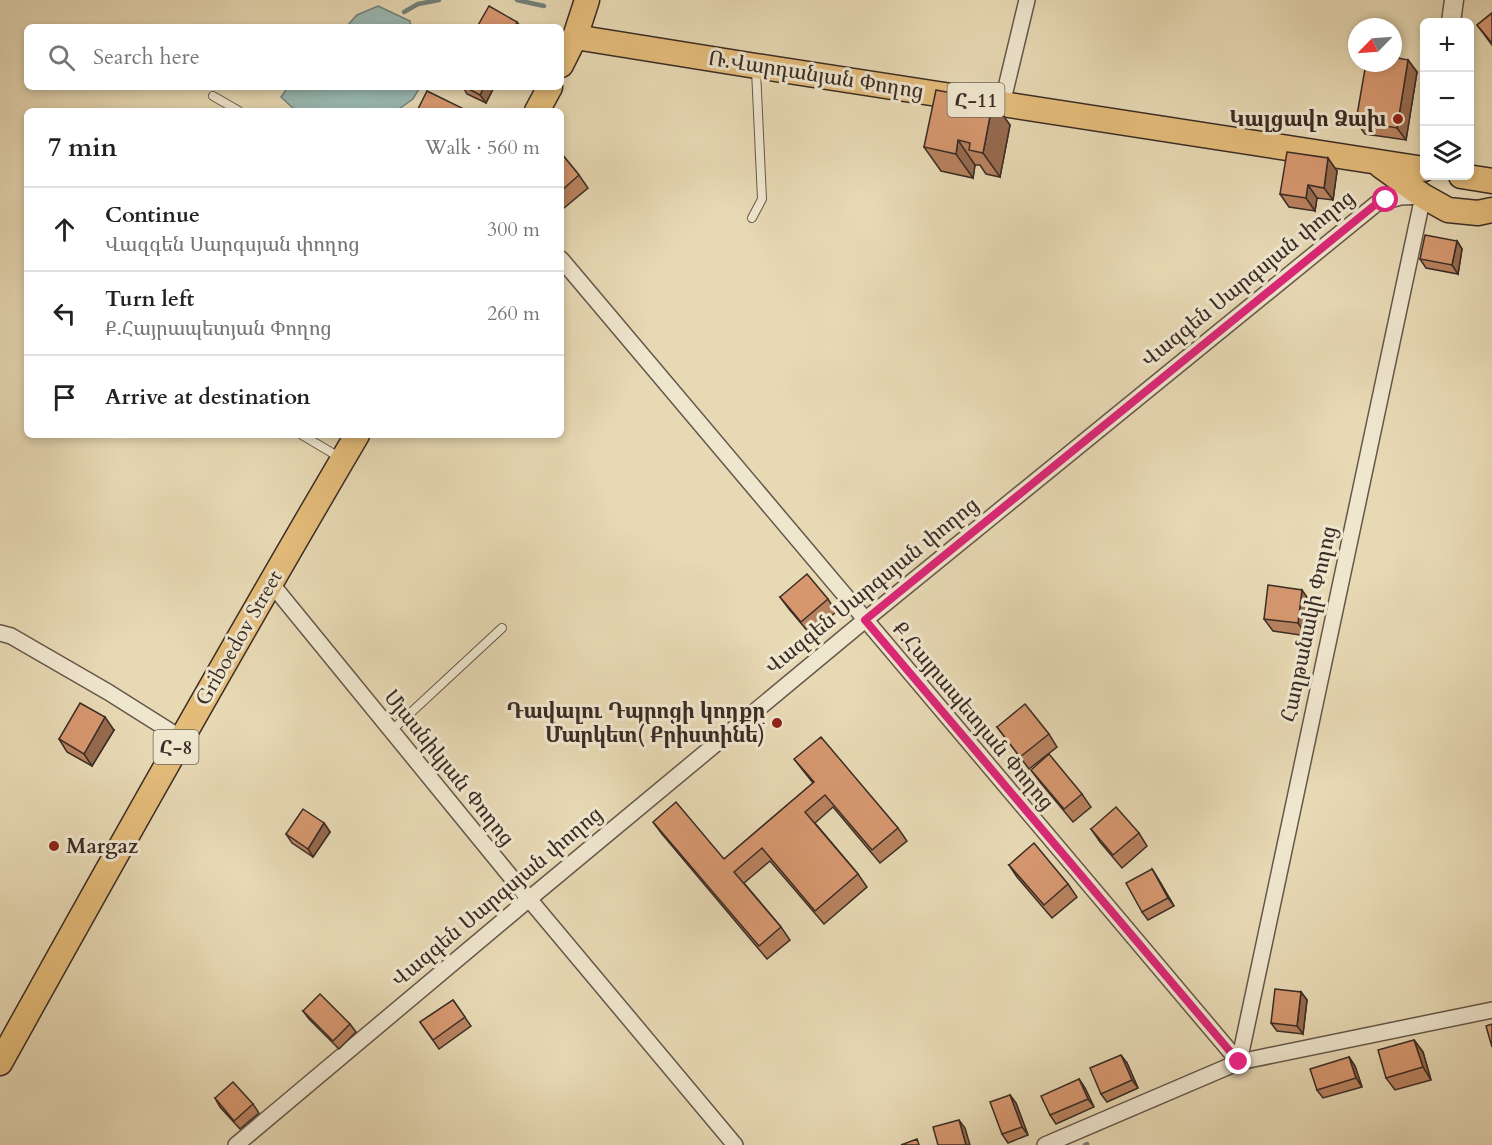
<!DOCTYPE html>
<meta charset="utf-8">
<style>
body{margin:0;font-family:Cardo,"Noto Serif Armenian",serif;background:#f2f2f2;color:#222}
.controls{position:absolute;right:18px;top:18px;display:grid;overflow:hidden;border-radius:9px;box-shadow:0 3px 9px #0003}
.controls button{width:54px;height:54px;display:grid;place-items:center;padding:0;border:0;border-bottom:2px solid #e0e0e0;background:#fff;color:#222;font:30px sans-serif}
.compass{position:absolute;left:1348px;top:18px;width:54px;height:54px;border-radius:50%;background:#fff;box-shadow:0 3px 9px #0003;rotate:245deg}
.stop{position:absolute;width:18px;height:18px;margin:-14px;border:4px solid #db2777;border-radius:50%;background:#fff}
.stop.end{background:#db2777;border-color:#fff;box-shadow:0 2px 6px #0008}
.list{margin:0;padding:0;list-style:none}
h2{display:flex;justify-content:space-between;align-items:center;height:78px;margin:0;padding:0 24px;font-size:26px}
h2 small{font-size:20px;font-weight:400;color:#767676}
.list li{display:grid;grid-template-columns:39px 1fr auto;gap:18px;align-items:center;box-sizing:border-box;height:84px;padding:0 24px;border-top:2px solid #e0e0e0}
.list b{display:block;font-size:22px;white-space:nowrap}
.list p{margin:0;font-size:20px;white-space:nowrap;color:#767676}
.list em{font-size:20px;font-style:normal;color:#767676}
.icon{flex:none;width:33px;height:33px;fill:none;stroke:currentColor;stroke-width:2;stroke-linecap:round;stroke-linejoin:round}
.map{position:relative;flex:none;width:1492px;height:1145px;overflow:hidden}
.search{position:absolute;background:#fff;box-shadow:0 3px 9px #0003;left:24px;top:24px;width:540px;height:66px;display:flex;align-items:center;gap:15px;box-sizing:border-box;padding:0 21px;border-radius:9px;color:#767676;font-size:22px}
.panel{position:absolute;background:#fff;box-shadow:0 3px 9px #0003;left:24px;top:108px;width:540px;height:330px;border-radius:9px}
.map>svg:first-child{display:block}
.water{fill:#98b9b3;stroke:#72817b;stroke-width:1.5}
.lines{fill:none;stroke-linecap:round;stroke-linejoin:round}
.stream{stroke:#72817b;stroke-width:4.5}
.service-casing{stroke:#65574a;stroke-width:10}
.minor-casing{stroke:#65574a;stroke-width:18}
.tertiary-casing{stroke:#65574a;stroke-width:21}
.primary-casing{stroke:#3a2c26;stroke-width:27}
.service{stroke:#efe6ce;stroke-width:8}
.minor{stroke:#efe6ce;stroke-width:15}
.tertiary{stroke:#efe6ce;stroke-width:18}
.primary{stroke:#e4bc7a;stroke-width:24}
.wall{fill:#b8825f;stroke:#3a2c26;stroke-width:1.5}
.shaded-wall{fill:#966a4e;stroke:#3a2c26;stroke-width:1.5}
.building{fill:#d6976f;stroke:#3a2c26;stroke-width:1.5}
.route{stroke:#db2777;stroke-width:8}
.poi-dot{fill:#8f2418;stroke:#efe6ce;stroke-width:2}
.labels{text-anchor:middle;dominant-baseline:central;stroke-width:6;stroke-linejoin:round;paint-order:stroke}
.shield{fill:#efe6ce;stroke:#706458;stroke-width:1.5}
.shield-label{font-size:20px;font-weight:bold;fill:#3a2c26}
.street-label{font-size:21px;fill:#3a2c26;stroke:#efe6ce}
.poi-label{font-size:21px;font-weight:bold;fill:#3a2c26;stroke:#efe6ce;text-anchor:end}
</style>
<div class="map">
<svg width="1492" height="1145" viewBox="0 0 1492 1145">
<rect width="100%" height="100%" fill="#e7d9b4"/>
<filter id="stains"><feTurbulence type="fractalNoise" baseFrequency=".00333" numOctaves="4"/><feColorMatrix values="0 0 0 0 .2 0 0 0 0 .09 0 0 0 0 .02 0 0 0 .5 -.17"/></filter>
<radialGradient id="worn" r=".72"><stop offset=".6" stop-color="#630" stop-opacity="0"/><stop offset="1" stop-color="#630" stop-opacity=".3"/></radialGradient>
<g class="water">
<polygon points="378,6 410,21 411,27 346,27 357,15"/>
<polygon points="288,87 420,87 413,99 396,111 296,111 281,97"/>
</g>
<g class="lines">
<g class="stream">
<polyline points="517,0 544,6"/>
<polyline points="404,12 418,4 439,0"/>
<polyline points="1085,1145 1087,1144"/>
</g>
<g class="service-casing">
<g id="service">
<polyline points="213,96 239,111"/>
<polyline points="752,218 762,199 756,70"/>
<polyline points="302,435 339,457"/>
<polyline points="391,731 502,628"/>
</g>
</g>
<g class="minor-casing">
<g id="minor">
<polyline points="1002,104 1027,0"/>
<polyline points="561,259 1239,1062"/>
<polyline points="270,582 529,899 735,1145"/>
<polyline points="0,633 11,636 108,692 181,738"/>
<polyline points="236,1145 529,899 865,620 1376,204 1400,197 1423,196 1239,1062"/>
<polyline points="1045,1145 1239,1062 1492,1010"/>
</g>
</g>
<g class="tertiary-casing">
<polyline id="tertiary" points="1451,22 1454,0"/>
</g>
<g class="primary-casing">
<g id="primary">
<polyline points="575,37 756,66 1424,169"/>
<polyline points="561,65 575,37 587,0"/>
<polyline points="537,111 550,87"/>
<polyline points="1381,166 1423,196 1448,210 1478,213 1492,210"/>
<polyline points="1461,176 1492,181"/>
<path d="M0,1063C117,852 235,642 357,435"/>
</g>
</g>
<use href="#service" class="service"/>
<use href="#minor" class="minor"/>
<use href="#tertiary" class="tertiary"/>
<use href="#primary" class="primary"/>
</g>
<g class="wall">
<polygon points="1492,13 1492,45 1477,25"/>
<polygon points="1408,60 1417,72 1406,140 1365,134 1356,121"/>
<polygon points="463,87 494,87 486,103 467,94"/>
<polygon points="1010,125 1000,177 986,174 980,165 975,165 973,178 941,171 924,147"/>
<polygon points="561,153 579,175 588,188 564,208 561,205"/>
<polygon points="1337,171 1333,200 1317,198 1315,211 1289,207 1280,194"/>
<polygon points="1457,241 1462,249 1458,274 1426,268 1420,259"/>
<polygon points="780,597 828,599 836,612 810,634 789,609"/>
<polygon points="1311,603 1307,636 1273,631 1264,619"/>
<polygon points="997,727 1049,734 1057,747 1029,769"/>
<polygon points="114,730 92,766 67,752 59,739"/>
<polygon points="794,759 898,828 907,841 880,863 833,807 815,823 858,874 867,887 824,924 770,861 744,883 781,927 790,940 767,959 662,834 653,822 724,859 813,783"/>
<polygon points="1031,770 1082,794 1091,807 1073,822 1040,782"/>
<polygon points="324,823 330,832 313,857 292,843 286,834"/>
<polygon points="1091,829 1139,833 1147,846 1122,868 1100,842"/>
<polygon points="1009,865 1068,884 1077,897 1052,918 1017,877"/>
<polygon points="1152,869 1157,877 1174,906 1148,920 1142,912"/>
<polygon points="1301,992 1307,1000 1303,1034 1277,1031 1271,1023"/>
<polygon points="453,1000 471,1026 439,1049 420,1022"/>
<polygon points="303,1011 350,1024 356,1032 339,1049 309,1019"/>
<polygon points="1414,1040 1423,1052 1431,1080 1395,1090 1386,1078"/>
<polygon points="1349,1057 1355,1066 1362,1087 1323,1098 1317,1090"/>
<polygon points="1127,1063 1138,1088 1107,1102 1101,1094"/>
<polygon points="1079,1079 1085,1088 1094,1107 1056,1124 1050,1115"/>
<polygon points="1010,1095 1016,1103 1028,1135 1008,1143 1002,1134"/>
<polygon points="215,1098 253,1104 259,1113 240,1129 220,1107"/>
</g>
<g class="shaded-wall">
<polygon points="517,22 521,27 515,27"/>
<polygon points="1408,60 1417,72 1406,140 1397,128"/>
<polygon points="484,87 494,87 486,103 480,95"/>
<polygon points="993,101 1010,125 1000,177 983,153"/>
<polygon points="958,140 975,165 973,178 956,154"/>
<polygon points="1328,158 1337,171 1333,200 1324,188"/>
<polygon points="1308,185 1317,198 1315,211 1306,198"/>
<polygon points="1457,241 1462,249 1458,274 1452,265"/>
<polygon points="1302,590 1311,603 1307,636 1298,623"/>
<polygon points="105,717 114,730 92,766 84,754"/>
<polygon points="324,823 330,832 313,857 308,849"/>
<polygon points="1152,869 1157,877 1174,906 1168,898"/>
<polygon points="1301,992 1307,1000 1303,1034 1297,1026"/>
<polygon points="1414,1040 1423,1052 1431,1080 1423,1067"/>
<polygon points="1121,1055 1127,1063 1138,1088 1132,1080"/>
<polygon points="1349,1057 1355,1066 1362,1087 1356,1078"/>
<polygon points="1079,1079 1085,1088 1094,1107 1088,1099"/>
<polygon points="1010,1095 1016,1103 1028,1135 1022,1127"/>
<polygon points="959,1120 965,1128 970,1145 966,1145"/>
</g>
<g class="building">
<polygon points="489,6 517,22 515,27 477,27"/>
<polygon points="1492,13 1492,43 1477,25"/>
<polygon points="1393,57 1408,60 1397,128 1356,121 1366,63 1393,63"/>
<polygon points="465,87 484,87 480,95"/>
<polygon points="936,90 993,101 983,153 969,150 970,143 958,140 956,154 924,147"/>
<polygon points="427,91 464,109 463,111 417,111"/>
<polygon points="1287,152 1328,158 1324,188 1308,185 1306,198 1280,194"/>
<polygon points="561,153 579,175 561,191"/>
<polygon points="1425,235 1457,241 1452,265 1420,259"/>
<polygon points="807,574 828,599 801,622 780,597"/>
<polygon points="1268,585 1302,590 1298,623 1264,619"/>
<polygon points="80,703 105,717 84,754 59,739"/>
<polygon points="1025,704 1049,734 1020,757 997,727"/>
<polygon points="821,737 898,828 872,850 825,795 805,812 858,874 815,911 762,848 734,872 781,927 759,946 653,822 676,802 724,859 814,782 794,759"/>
<polygon points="1049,754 1082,794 1064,809 1031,770"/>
<polygon points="1116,807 1139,833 1113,855 1091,829"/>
<polygon points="303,809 324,823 308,849 286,834"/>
<polygon points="1034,843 1068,884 1044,905 1009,865"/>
<polygon points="1152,869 1168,898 1142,912 1126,883"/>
<polygon points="1275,989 1301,992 1297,1026 1271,1023"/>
<polygon points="320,994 350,1024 333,1041 303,1011"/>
<polygon points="453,1000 465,1017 433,1040 420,1022"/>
<polygon points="1492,1024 1492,1047 1486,1026"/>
<polygon points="1414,1040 1423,1067 1386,1078 1378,1050"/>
<polygon points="1121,1055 1132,1080 1101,1094 1090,1068"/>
<polygon points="1349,1057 1356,1078 1317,1090 1310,1069"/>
<polygon points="1079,1079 1088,1099 1050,1115 1041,1096"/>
<polygon points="233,1082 253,1104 234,1121 215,1098"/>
<polygon points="1010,1095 1022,1127 1002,1134 990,1102"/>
<polygon points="959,1120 966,1145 938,1145 933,1127"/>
<polygon points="917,1139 919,1145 901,1145"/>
</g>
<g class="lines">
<polyline class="route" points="1239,1062 865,620 1376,204 1386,200"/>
</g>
<g class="poi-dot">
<circle cx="1398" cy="119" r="6"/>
<circle cx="777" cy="723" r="6"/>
<circle cx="54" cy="846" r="6"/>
</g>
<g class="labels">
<g class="shield">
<rect x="947.5" y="83" width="57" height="34" rx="4.5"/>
<rect x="153.5" y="730" width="45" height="34" rx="4.5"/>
</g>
<g class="shield-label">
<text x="976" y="100">Հ-11</text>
<text x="176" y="747">Հ-8</text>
</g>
<g class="street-label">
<text transform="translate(816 75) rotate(9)">Ռ.Վարդանյան Փողոց</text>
<text transform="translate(1248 279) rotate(-39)">Վազգեն Սարգսյան փողոց</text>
<text transform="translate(872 586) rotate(-39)">Վազգեն Սարգսյան փողոց</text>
<text transform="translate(1309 624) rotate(-78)">Հաղթանակի Փողոց</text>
<text transform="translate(239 638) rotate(-60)">Griboedov Street</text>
<text transform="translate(973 716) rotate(50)">Ք.Հայրապետյան Փողոց</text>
<text transform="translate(449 768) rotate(51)">Մյասնիկյան Փողոց</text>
<text transform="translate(497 897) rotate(-40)">Վազգեն Սարգսյան փողոց</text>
</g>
<g class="poi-label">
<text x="1386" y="119">Կալցավո Ձախ</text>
<text x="765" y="711">Դավալու Դպրոցի կողքը<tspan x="765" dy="24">Մարկետ( Քրիստինե)</tspan></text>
<text x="66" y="846" text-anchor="start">Margaz</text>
</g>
</g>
<rect width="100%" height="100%" filter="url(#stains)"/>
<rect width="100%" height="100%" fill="url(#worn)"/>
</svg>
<div class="controls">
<button>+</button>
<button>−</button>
<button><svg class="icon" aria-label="layers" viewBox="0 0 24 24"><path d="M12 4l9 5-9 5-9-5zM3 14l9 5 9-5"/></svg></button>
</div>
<svg class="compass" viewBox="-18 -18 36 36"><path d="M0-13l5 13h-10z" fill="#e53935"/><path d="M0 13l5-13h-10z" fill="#767676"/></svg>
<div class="stop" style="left:1386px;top:200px"></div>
<div class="stop end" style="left:1239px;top:1062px"></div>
<div class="search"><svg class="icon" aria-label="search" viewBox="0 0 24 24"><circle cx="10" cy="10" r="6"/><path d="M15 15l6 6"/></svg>Search here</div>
<section class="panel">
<h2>7 min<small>Walk · 560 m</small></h2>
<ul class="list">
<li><svg class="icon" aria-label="ahead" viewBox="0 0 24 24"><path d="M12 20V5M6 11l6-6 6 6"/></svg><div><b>Continue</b><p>Վազգեն Սարգսյան փողոց</p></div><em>300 m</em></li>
<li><svg class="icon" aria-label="left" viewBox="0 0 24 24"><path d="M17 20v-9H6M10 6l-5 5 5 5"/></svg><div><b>Turn left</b><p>Ք.Հայրապետյան Փողոց</p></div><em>260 m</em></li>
<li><svg class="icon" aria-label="arrive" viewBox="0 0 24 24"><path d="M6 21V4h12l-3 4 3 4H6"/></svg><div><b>Arrive at destination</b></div></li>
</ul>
</section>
</div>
